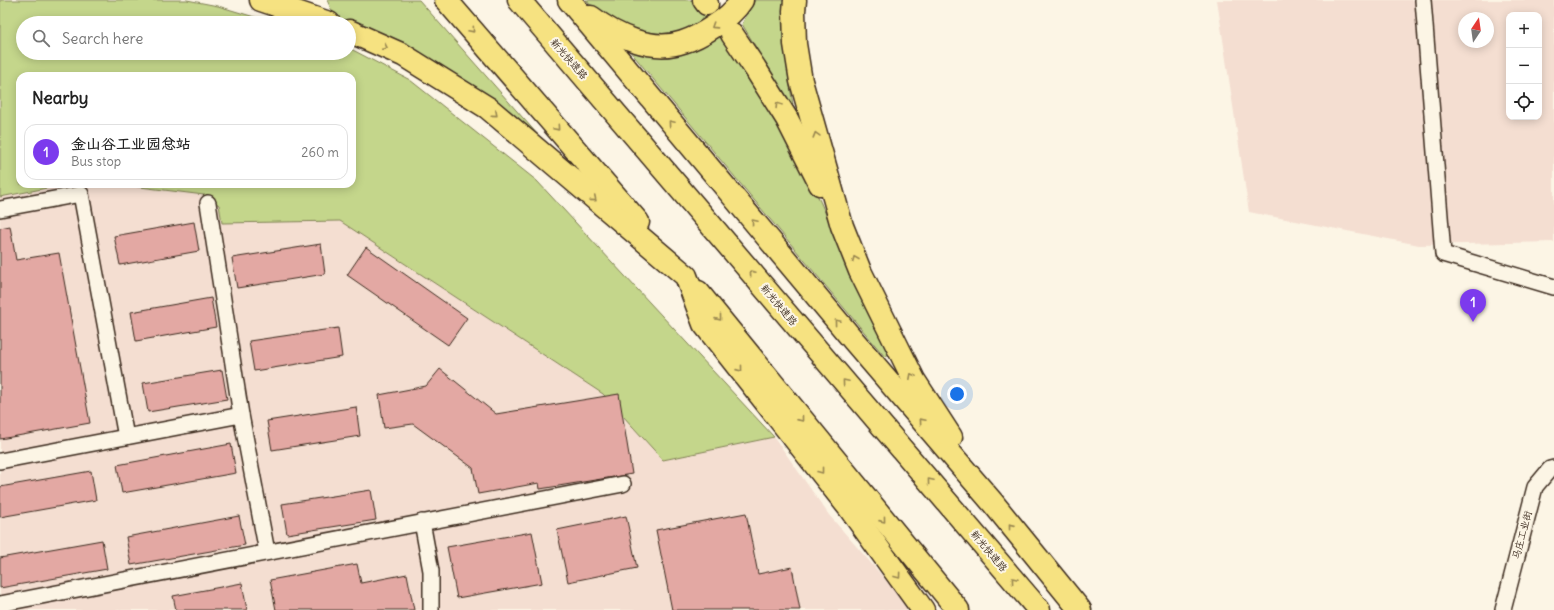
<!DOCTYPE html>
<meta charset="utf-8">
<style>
body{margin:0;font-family:Delius,"LXGW WenKai TC",sans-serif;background:#f2f2f2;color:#222}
.controls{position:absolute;right:12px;top:12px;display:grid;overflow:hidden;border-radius:8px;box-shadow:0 2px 10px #0003}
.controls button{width:36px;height:36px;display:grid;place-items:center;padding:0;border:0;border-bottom:1px solid #e0e0e0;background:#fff;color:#222;font:20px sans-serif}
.compass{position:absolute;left:1458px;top:12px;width:36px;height:36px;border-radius:50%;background:#fff;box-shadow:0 2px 10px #0003;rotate:13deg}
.you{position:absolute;left:957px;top:394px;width:14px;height:14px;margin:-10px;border:3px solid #fff;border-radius:50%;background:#1a73e8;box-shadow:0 0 0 6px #1a73e833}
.badge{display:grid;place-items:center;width:26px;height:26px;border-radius:50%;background:#7c3aed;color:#fff;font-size:13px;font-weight:700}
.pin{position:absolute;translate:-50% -33px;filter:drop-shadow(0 1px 2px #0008)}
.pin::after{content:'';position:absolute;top:21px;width:14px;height:12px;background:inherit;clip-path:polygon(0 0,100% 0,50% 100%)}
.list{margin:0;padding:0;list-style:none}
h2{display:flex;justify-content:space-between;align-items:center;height:52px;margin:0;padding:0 16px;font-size:17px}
h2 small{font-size:13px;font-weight:400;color:#767676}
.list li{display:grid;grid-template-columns:26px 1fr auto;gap:12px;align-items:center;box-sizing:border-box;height:56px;margin:0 8px 8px;padding:0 8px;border:1px solid #e0e0e0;border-radius:12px}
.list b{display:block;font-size:15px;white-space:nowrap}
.list p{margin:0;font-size:13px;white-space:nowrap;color:#767676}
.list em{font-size:13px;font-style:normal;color:#767676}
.icon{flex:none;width:22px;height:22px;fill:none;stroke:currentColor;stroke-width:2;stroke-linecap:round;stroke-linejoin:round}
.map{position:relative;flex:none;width:1554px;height:610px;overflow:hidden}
.search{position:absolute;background:#fff;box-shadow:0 2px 10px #0003;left:16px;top:16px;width:340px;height:44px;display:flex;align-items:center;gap:10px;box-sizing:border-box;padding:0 14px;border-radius:22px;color:#767676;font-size:15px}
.panel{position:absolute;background:#fff;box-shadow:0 2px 10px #0003;left:16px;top:72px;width:340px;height:116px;border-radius:12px}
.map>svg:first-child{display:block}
.built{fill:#f4ded1;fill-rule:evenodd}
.green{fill:#c4d68b;stroke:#808054}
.building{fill:#e3a8a3;stroke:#3b2a1e}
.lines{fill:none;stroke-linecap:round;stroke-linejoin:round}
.street-casing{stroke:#3b2a1e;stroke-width:18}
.highway-casing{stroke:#3b2a1e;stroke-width:25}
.street{stroke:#fcf5e5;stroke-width:15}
.highway{stroke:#f6e281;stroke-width:22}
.oneway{stroke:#988650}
.labels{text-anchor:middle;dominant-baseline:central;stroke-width:4;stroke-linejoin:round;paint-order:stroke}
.street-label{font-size:10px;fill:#3b2a1e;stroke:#fcf5e5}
</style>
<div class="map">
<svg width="1554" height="610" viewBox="0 0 1554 610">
<rect width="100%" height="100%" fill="#fcf5e5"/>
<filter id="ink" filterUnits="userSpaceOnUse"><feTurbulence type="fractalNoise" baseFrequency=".025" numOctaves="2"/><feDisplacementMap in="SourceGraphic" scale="8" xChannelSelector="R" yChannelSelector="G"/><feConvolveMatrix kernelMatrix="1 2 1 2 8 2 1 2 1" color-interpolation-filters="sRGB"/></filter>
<g filter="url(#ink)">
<g class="built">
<path d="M1217,0H1554V242L1419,245L1249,212ZM1509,15H1539V117H1509ZM1464,18H1488V42H1464Z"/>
<polygon points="68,184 116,184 204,195 219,205 222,223 340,221 603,394 663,460 774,437 829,515 912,610 0,610 0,197"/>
</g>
<g class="green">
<polygon points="0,0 187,0 218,6 274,23 23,23 23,53 349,53 349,48 410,80 537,181 774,437 663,460 603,394 340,221 222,223 219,205 204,195 116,184 352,184 352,76 20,76 20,184 68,184 0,197"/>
<polygon points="327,0 419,0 538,135 532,140 398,44 341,20 332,11"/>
<polygon points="586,0 693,0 710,22 684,34 658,36 631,31 599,15"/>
<path d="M755,0H785C781,37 788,75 794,111L742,24Z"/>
<polygon points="722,34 773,108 816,192 841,249 891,352 885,357 624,44"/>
</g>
<g class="building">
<polygon points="194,222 199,251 120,265 114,236"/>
<polygon points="10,226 16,260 59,253 90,423 0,439 0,228"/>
<polygon points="321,244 325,274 237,288 232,258"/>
<polygon points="366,247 467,318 448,345 347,275"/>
<polygon points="211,298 216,327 136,341 131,312"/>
<polygon points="338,328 342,357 254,371 249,341"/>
<polygon points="440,369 496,414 619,394 632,474 540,489 539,483 478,494 473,468 413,424 384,428 379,395 426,386"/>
<polygon points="222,370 227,399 148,412 143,383"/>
<polygon points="356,407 360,436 272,450 267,421"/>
<polygon points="231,444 236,473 122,493 117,465"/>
<polygon points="91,471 96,500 0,517 0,487"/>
<polygon points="371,490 376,520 287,534 282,504"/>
<polygon points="746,513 758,574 792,567 800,610 672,610 656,530"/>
<polygon points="239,516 245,545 131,565 126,537"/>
<polygon points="626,516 637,568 568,582 557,530"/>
<polygon points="532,532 542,583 457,598 447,547"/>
<polygon points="102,540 107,569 0,588 0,558"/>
<polygon points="357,564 361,583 407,574 414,610 276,610 270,580"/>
<polygon points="242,583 247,610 176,610 173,596"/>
</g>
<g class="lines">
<g class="street-casing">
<g id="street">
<polyline points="1423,0 1443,254 1554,287"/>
<polyline points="208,203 241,415 267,552"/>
<polyline points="0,209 81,194 126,437"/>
<polyline points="0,461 241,415"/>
<polyline points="422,522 431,571 431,610"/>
<polyline points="0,604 623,484"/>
<polyline points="1503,610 1535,487 1550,469 1554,468"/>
</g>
</g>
<g class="highway-casing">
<g id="highway">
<polyline points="261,0 329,23"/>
<polyline points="446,0 638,222"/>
<polyline points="519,0 1039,610"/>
<polyline points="569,0 854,341 993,503 1080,610"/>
<polyline points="704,0 707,4"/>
<polyline points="795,0 794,11 795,44 801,81 842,226 860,271 914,380 951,437"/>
<path d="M591,17C614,35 652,53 683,42C693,39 704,33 713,27C724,20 735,11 742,0"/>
<polyline points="349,31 403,55 488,108 686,276 704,324 850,509 923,610"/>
<polyline points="732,34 755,68 787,119 820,184"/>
<polyline points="698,292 958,610"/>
</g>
</g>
<use href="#street" class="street"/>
<use href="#highway" class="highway"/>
</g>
<defs><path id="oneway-chevron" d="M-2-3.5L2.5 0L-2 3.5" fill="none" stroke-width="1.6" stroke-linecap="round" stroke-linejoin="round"/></defs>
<g class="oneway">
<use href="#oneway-chevron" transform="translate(714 26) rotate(147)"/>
<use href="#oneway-chevron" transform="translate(472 30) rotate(49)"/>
<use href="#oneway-chevron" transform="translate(385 47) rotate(24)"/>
<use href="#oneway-chevron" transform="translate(778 105) rotate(-122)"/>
<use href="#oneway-chevron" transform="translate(495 114) rotate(41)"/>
<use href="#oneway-chevron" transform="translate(671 123) rotate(-130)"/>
<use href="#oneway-chevron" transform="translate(557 128) rotate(49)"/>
<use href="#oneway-chevron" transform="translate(816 135) rotate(-106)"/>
<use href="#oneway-chevron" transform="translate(594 199) rotate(40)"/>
<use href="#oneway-chevron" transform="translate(754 222) rotate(-130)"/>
<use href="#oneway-chevron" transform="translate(855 259) rotate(-112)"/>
<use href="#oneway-chevron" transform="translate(752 273) rotate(-131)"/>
<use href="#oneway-chevron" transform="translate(719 318) rotate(51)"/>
<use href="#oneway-chevron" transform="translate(837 322) rotate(-130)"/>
<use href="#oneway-chevron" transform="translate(740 369) rotate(51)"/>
<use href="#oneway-chevron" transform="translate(912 376) rotate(-118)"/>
<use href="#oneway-chevron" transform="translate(845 382) rotate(-130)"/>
<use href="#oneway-chevron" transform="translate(801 419) rotate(51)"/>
<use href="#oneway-chevron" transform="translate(922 421) rotate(-131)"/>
<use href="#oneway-chevron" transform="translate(821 471) rotate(52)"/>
<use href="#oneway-chevron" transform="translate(930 481) rotate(-130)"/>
<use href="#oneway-chevron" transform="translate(883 520) rotate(51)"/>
<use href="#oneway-chevron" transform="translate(1011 526) rotate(-129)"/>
<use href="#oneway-chevron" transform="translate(898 576) rotate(54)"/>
<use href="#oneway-chevron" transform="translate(1014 580) rotate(-130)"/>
</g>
</g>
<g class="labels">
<g class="street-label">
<text transform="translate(569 59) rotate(49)">新光快速路</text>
<text transform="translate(779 305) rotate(50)">新光快速路</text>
<text transform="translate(1522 535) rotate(-75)">马庄工业街</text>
<text transform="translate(989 551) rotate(50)">新光快速路</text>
</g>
</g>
</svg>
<div class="controls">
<button>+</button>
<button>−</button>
<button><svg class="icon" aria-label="locate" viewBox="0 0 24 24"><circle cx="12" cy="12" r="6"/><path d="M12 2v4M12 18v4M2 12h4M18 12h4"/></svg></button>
</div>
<svg class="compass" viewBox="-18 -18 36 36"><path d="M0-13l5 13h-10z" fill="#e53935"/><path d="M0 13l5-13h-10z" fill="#767676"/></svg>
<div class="you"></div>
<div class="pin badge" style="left:1473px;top:322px">1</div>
<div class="search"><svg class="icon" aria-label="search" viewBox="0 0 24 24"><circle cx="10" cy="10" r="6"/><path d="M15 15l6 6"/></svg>Search here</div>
<section class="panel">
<h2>Nearby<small></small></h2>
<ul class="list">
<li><span class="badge">1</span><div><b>金山谷工业园总站</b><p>Bus stop</p></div><em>260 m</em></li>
</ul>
</section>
</div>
